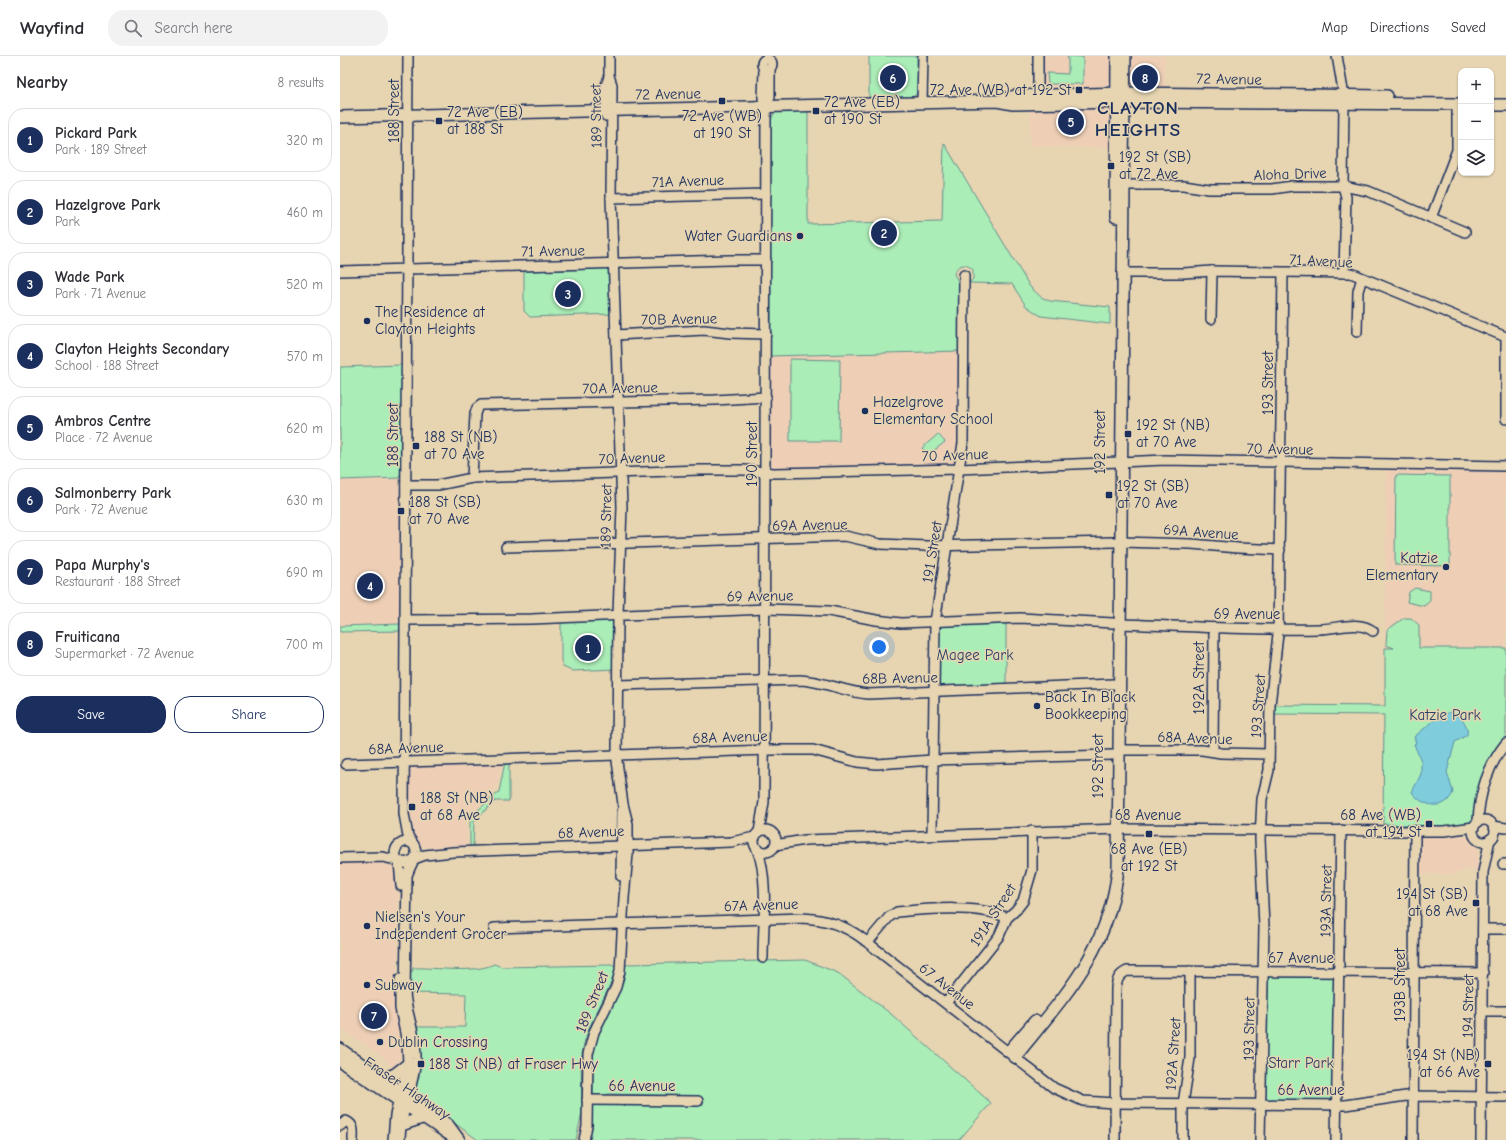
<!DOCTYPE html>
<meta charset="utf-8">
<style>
body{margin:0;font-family:"Comic Neue",sans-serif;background:#f2f2f3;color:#2b2b33}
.controls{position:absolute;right:12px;top:12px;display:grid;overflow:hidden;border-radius:8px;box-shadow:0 1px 3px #0004}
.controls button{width:36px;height:36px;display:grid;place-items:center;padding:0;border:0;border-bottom:1px solid #e1e1e2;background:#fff;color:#2b2b33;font:20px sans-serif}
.you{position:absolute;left:539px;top:591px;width:14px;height:14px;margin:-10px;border:3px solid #fff;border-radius:50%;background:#1a73e8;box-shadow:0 0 0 6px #1a73e833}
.badge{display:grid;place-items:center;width:26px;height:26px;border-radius:50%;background:#1b2f5e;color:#fff;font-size:13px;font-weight:700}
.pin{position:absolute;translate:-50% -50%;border:2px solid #fff;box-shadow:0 1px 4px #0006}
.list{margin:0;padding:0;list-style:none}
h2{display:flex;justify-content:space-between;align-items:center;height:52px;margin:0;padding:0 16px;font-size:17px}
h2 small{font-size:13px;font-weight:400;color:#7c7c81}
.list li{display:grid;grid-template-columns:26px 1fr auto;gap:12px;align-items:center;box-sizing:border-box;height:64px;margin:0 8px 8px;padding:0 8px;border:1px solid #e1e1e2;border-radius:16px}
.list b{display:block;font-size:15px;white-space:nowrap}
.list p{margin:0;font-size:13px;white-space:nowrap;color:#7c7c81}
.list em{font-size:13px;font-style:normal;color:#7c7c81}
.actions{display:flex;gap:8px;padding:12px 16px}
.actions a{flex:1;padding:9px 0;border:1px solid #1b2f5e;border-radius:16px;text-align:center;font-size:14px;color:#1b2f5e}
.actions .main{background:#1b2f5e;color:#fff}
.icon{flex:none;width:22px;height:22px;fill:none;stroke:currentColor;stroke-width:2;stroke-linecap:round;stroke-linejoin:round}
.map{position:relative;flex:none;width:1166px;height:1084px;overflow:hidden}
header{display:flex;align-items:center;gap:24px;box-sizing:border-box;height:56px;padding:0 20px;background:#fff;border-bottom:1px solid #e1e1e2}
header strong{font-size:19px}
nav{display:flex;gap:22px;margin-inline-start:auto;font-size:14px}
.search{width:280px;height:36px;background:#f2f2f3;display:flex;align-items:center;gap:10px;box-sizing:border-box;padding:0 14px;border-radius:16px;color:#7c7c81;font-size:15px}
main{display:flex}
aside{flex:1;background:#fff}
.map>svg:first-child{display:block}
.built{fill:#eecfb6}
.green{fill:#abedb7;stroke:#638e8a}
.water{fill:#7fccdd;stroke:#578daa}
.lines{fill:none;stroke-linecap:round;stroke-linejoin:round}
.minor-casing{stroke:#1b2f5e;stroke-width:12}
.major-casing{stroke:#1b2f5e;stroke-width:14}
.minor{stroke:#e7d5b2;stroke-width:9}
.major{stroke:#e7d5b2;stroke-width:11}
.poi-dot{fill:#1b2f5e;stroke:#e7d5b2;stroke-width:1.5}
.labels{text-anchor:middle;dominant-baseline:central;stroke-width:3;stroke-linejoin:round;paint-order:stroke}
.street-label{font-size:15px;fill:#1b2f5e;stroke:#e7d5b2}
.poi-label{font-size:15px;fill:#1b2f5e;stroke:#e7d5b2;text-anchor:start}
.park-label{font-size:15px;fill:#294267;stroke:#e7d5b2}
.district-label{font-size:19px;font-weight:bold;letter-spacing:1px;fill:#1b2f5e;stroke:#e7d5b2}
</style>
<header>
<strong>Wayfind</strong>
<div class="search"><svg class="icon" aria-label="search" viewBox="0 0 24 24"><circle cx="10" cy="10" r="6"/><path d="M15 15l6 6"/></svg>Search here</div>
<nav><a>Map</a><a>Directions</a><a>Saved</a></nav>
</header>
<main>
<aside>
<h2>Nearby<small>8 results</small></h2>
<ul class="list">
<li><span class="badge">1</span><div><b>Pickard Park</b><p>Park · 189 Street</p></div><em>320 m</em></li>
<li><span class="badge">2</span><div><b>Hazelgrove Park</b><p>Park</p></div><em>460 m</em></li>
<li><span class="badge">3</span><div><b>Wade Park</b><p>Park · 71 Avenue</p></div><em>520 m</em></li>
<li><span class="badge">4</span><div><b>Clayton Heights Secondary</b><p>School · 188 Street</p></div><em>570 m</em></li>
<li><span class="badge">5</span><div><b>Ambros Centre</b><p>Place · 72 Avenue</p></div><em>620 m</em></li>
<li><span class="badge">6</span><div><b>Salmonberry Park</b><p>Park · 72 Avenue</p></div><em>630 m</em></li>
<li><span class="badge">7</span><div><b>Papa Murphy's</b><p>Restaurant · 188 Street</p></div><em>690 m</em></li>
<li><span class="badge">8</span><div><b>Fruiticana</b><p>Supermarket · 72 Avenue</p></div><em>700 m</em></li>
</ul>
<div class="actions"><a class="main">Save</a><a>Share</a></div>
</aside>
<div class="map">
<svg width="1166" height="1084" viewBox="0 0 1166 1084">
<rect width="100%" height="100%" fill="#e7d5b2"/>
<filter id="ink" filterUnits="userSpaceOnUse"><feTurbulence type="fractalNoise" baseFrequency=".025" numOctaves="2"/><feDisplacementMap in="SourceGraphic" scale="8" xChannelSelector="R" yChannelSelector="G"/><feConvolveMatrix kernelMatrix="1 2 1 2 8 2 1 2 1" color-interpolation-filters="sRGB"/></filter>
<g filter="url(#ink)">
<g class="built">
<polygon points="702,0 771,0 770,27 767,32 707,34 702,31"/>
<polygon points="790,0 825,0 825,30 823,33 796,32 791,29 790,26"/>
<polygon points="763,51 769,55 771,58 771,92 690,90 690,53"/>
<polygon points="595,295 622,295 621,354 617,407 614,410 443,413 431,412 429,410 429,402 431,396 431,362 429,358 430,300"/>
<polygon points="1046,412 1166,413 1166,593 1045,592"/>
<polygon points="59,422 60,568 0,570 0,424"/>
<polygon points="161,706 161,714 155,736 126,761 127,791 91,792 76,789 68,769 68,715 71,711"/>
<polygon points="1115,779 1126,780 1134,785 1138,795 1138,814 1130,813 1113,818 1077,818 1079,784 1086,781 1111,781"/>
<polygon points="46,804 57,809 59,818 58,892 55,944 61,998 59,1006 55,1013 44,1002 0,972 0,805"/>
</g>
<g class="green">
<polygon points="529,0 577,0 578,36 571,43 529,45"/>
<polygon points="726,0 743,1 743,28 710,28 708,27 707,17 728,18 728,2"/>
<path d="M441,54L468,55V168L602,165L604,87L690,231L701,241L710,245L770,251V268L701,260L686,250L672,228L629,227L633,223V214C626,206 617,208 614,218L620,229L622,295L430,300L429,293L431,262L429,124L431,64L434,57Z"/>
<polygon points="258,212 265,211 269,215 272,258 190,261 184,255 184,215 254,213"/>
<polygon points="450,303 500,304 499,385 450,385"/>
<polygon points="63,309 62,412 59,422 0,424 0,311"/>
<polygon points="598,378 605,386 588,399 582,392"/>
<polygon points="1056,419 1110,420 1110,510 1055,509"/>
<polygon points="1075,532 1090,535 1090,545 1084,550 1067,546 1069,536"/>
<path d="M1064,562H1071L1079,569V592H1166V681C1142,708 1140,729 1135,764C1124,774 1061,768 1043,768L1044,659L934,658V649L1045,650V592H1054L1046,589L1047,574Z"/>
<polygon points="273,563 275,613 232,615 223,611 221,604 221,565"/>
<polygon points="666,567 666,628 601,632 598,630 599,572 605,570"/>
<polygon points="60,568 60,575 0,576 0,570"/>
<polygon points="165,706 169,706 169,745 155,745 134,765 133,791 130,791 130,761 159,736"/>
<polygon points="465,904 498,917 551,958 651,1047 619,1084 247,1084 251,1052 254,1048 358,1049 359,1040 268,1038 262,1041 253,1038 253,997 258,980 279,935 285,910 289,908"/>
<path d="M154,908L162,911L271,909L276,911L274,921L249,972L244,987L241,1005L242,1056L236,1084H138L74,1038L76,971H125L126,938L69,937V915H73V912C95,911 135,918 154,908Z"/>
<polygon points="938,918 942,921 994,921 995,922 992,1044 991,1045 939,1044 935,1045 925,1042 928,934 927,923 931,919"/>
</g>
<path class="water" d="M1110,656C1120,659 1129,668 1127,679L1115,686L1107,716L1113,736C1106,756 1082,751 1072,736L1081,718V705L1074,688L1076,687L1074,681L1098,661Z"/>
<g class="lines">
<g class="minor-casing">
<g id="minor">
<polyline points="68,0 64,758 68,780 74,789"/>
<polyline points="997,0 1004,40"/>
<circle cx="427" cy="8" r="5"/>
<polyline points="424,13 423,43 426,51"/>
<polyline points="698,39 698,0"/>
<polyline points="582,47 583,0"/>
<polyline points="1004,48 1003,130 1006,141 1004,217"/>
<polyline points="266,60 266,29 269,21"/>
<polyline points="784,129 844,129 869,133 932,133 952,130 1003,130 1028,135 1125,176"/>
<polyline points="271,142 426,138"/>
<polyline points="1091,162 1117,94 1117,48"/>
<polyline points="0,215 389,204 426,204"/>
<polyline points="782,217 844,217 872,215 1011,217 1166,281"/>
<polyline points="871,263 872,215"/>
<polyline points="1017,276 1018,235 1022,222"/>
<polyline points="276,279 364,274 390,277 426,278"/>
<polyline points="1166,363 1166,281"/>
<polyline points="132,422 135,358 137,352 141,349 375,344 426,341"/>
<polyline points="66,429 98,429 132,422 359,414 404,414 434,417 620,413 825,404 1166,410"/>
<polyline points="781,486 851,488 898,492 940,494"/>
<polyline points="166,491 505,480 540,488 587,490 774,486"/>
<polyline points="66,564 192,563 426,553 489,555 536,564 561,567 680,562 773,567"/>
<path d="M780,568C846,570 913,575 979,573C996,573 1018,564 1033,575"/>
<path d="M278,629L460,624C484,625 504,636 528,638L773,628"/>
<polyline points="779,694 862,694 881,697 929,698"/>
<polyline points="873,695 874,572"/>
<polyline points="6,708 432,694 473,694 517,706 537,708 592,704 772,699"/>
<circle cx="1144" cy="775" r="11"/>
<path d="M1138,766C1139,738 1148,709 1166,687"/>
<polyline points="1153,770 1166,772"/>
<circle cx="425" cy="785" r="11"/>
<polyline points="419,776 424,746 426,51 430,41 430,13"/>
<polyline points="592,779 595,566 623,387 624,219"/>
<polyline points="435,789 465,784 780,773 1075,775 1104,775 1134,771"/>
<path d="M417,793C429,822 423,871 423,902"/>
<polyline points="0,802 43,801 59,805"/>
<polyline points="74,803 85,799 113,796 391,786 415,781"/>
<polyline points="59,805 61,830"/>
<polyline points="1163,808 1166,808"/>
<polyline points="281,820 282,755"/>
<path d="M154,872L462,862C484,863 505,869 523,883L714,1032L743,1045L775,1047L1005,1049L1066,1040L1166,1041"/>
<polyline points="1143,873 1166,873"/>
<path d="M528,886L549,861L557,856C586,853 641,848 667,862"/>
<polyline points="606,947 659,880 667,862 676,854 683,845 692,814 692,775"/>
<polyline points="1142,955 1166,955"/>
<polyline points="247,1044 358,1045"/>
<path d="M0,1070L6,1065C15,1069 13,1076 13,1084"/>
<polyline points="53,1084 55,1059 68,1008 67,987 60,952 60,923"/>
<path d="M60,1084C60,1056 74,1031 76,1003C77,979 66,959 65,936L67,820C69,812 77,800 76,796C75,781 57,784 55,796L57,804L65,807L73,804"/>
<polyline points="244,1084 247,1070 248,998 254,976 276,931 280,915 284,842 288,798 288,768 283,748 277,705 278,558 282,451 271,142 272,29 269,20 269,0"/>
<path d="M775,1084L776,932C777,923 779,919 787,915L1143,917"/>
<polyline points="843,1084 843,1048 850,1002 850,915"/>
<polyline points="920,1084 924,871 920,783 922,743 929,714 930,649 938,578 943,217"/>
<polyline points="996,1084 1001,774"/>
<polyline points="1073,1084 1075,775"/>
<polyline points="1141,1084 1143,816 1150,783"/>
</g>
</g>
<g class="major-casing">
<g id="major">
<polyline points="661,44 675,40 784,37 1047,40"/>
<polyline points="1151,49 1166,49"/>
<polyline points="0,61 657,45 673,48 784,46 1121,48"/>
<polyline points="776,161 777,0"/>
<polyline points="0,993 108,1069 119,1084"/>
<polyline points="669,995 695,965"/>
<path d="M675,1001C724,940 769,895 778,813L784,129L783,103L785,0"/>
<polyline points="0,1005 116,1083"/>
<polyline points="43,1023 55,1018 68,1008"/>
<polyline points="61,1069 82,1062"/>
</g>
</g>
<use href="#minor" class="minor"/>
<use href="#major" class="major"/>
</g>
</g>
<g class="poi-dot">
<rect x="735" y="30" width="8" height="8" rx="2"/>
<rect x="378" y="41" width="8" height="8" rx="2"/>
<rect x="472" y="51" width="8" height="8" rx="2"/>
<rect x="95" y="61" width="8" height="8" rx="2"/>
<rect x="767" y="106" width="8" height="8" rx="2"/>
<circle cx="460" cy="180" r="4"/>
<circle cx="27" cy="265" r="4"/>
<circle cx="525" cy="355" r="4"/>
<rect x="784" y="374" width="8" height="8" rx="2"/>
<rect x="72" y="386" width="8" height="8" rx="2"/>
<rect x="765" y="435" width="8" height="8" rx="2"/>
<rect x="57" y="451" width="8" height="8" rx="2"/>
<circle cx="1106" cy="511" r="4"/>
<circle cx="697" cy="650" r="4"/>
<rect x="68" y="747" width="8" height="8" rx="2"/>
<rect x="1085" y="764" width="8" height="8" rx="2"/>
<rect x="805" y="774" width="8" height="8" rx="2"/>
<rect x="1132" y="843" width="8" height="8" rx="2"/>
<circle cx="27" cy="870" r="4"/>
<circle cx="27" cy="929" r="4"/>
<circle cx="40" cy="986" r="4"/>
<rect x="77" y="1004" width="8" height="8" rx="2"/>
<rect x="1144" y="1004" width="8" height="8" rx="2"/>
</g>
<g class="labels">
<g class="street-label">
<text transform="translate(889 23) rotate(1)">72 Avenue</text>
<text transform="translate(328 38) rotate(-1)">72 Avenue</text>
<text transform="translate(54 55) rotate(-90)">188 Street</text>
<text transform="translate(256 60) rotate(-91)">189 Street</text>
<text transform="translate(950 118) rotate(-2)">Aloha Drive</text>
<text transform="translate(348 125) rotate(-2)">71A Avenue</text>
<text transform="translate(213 195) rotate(-1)">71 Avenue</text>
<text transform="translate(981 205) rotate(3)">71 Avenue</text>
<text transform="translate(339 263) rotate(-1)">70B Avenue</text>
<text transform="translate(928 327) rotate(-90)">193 Street</text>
<text transform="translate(280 332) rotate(-1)">70A Avenue</text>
<text transform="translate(53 379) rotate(-90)">188 Street</text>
<text transform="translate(760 386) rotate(-90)">192 Street</text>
<text transform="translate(940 393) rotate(1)">70 Avenue</text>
<text transform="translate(412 398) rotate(-90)">190 Street</text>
<text transform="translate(615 399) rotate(-2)">70 Avenue</text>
<text transform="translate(292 402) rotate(-2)">70 Avenue</text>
<text transform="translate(266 460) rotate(-89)">189 Street</text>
<text transform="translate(470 469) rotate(-1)">69A Avenue</text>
<text transform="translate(861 476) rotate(4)">69A Avenue</text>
<text transform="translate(592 496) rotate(-81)">191 Street</text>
<text transform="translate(420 540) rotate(-1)">69 Avenue</text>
<text x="907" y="558">69 Avenue</text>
<text transform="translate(560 622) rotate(-1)">68B Avenue</text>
<text transform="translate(859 622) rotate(-90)">192A Street</text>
<text transform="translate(918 650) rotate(-86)">193 Street</text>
<text transform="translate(390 681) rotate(-2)">68A Avenue</text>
<text transform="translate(855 682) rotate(2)">68A Avenue</text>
<text transform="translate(66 692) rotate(-2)">68A Avenue</text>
<text transform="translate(758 710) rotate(-90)">192 Street</text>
<text x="808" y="759">68 Avenue</text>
<text transform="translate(251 776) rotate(-2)">68 Avenue</text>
<text transform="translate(986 845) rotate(-89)">193A Street</text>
<text transform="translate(421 849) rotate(-2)">67A Avenue</text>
<text transform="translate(653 859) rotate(-57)">191A Street</text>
<text x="961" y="902">67 Avenue</text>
<text transform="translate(1060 929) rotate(-90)">193B Street</text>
<text transform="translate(607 930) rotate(38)">67 Avenue</text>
<text transform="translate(252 946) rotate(-68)">189 Street</text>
<text transform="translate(1128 950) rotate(-89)">194 Street</text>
<text transform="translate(909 973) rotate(-89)">193 Street</text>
<text transform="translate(833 998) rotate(-86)">192A Street</text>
<text x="302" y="1030">66 Avenue</text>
<text transform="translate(67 1032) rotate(34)">Fraser Highway</text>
<text x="971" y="1034">66 Avenue</text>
</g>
<g class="poi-label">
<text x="731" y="34" text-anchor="end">72 Ave (WB) at 192 St</text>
<text x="484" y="46">72 Ave (EB)<tspan x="484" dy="17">at 190 St</tspan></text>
<text x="107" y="56">72 Ave (EB)<tspan x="107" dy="17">at 188 St</tspan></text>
<text x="382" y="60" text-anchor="middle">72 Ave (WB)<tspan x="382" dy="17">at 190 St</tspan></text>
<text x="779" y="101">192 St (SB)<tspan x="779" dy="17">at 72 Ave</tspan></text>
<text x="452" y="180" text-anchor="end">Water Guardians</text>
<text x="35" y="256">The Residence at<tspan x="35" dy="17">Clayton Heights</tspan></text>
<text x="533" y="346">Hazelgrove<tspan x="533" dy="17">Elementary School</tspan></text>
<text x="796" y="369">192 St (NB)<tspan x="796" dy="17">at 70 Ave</tspan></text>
<text x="84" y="381">188 St (NB)<tspan x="84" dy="17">at 70 Ave</tspan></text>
<text x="777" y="430">192 St (SB)<tspan x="777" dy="17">at 70 Ave</tspan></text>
<text x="69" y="446">188 St (SB)<tspan x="69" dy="17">at 70 Ave</tspan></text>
<text x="1098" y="502" text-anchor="end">Katzie<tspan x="1098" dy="17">Elementary</tspan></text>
<text x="705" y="641">Back In Black<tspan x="705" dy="17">Bookkeeping</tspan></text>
<text x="80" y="742">188 St (NB)<tspan x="80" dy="17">at 68 Ave</tspan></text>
<text x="1081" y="759" text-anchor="end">68 Ave (WB)<tspan x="1081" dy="17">at 194 St</tspan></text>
<text x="809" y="793" text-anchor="middle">68 Ave (EB)<tspan x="809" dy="17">at 192 St</tspan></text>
<text x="1128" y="838" text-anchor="end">194 St (SB)<tspan x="1128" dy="17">at 68 Ave</tspan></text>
<text x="35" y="861">Nielsen's Your<tspan x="35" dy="17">Independent Grocer</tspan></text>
<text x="35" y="929">Subway</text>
<text x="48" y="986">Dublin Crossing</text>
<text x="1140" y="999" text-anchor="end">194 St (NB)<tspan x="1140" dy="17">at 66 Ave</tspan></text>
<text x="89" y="1008">188 St (NB) at Fraser Hwy</text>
</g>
<g class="park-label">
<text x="635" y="599">Magee Park</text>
<text x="1105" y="659">Katzie Park</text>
<text x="961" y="1007">Starr Park</text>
</g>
<g class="district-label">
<text x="798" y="52">CLAYTON<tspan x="798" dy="22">HEIGHTS</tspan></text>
</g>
</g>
</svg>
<div class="controls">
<button>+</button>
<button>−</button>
<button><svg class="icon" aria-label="layers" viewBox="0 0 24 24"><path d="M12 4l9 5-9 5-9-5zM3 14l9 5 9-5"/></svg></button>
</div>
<div class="you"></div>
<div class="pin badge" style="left:248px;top:592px">1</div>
<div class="pin badge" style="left:544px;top:177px">2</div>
<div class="pin badge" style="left:228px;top:238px">3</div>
<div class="pin badge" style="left:30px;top:530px">4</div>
<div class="pin badge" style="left:731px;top:66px">5</div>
<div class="pin badge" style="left:553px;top:22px">6</div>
<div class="pin badge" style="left:34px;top:960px">7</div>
<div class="pin badge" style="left:805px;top:22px">8</div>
</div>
</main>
